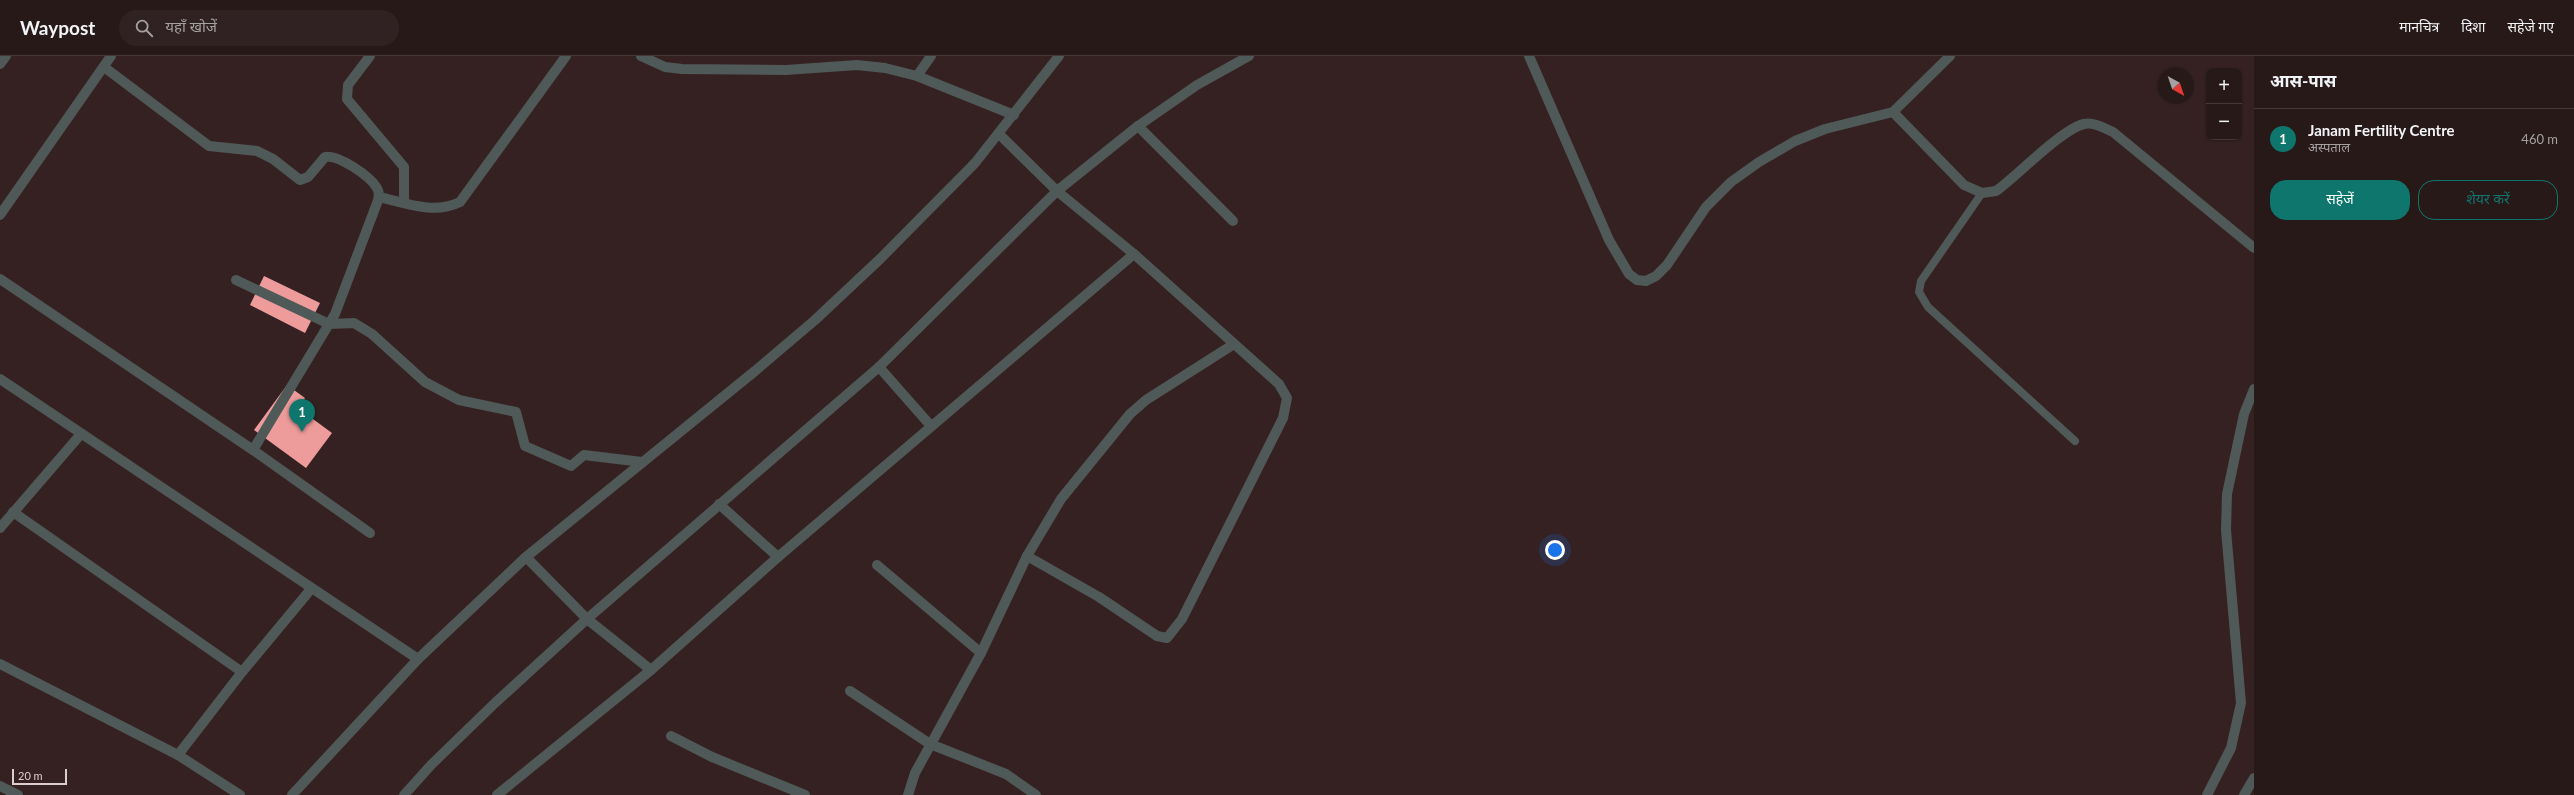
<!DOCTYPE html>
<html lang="hi">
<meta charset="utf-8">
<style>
body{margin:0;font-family:Lato,"Noto Sans Devanagari",sans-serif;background:#302222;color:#f1f3f6}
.controls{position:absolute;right:12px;top:12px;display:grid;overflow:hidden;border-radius:8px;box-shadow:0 1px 3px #0004}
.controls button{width:36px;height:36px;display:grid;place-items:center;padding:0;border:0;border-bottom:1px solid #443838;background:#281919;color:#f1f3f6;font:20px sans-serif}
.compass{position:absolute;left:2158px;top:12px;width:36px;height:36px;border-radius:50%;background:#281919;box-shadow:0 1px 3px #0004;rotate:140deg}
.scale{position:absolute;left:12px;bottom:10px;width:55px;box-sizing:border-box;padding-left:4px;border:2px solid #dccecd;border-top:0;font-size:11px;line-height:14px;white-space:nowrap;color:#dccecd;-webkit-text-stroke:3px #352121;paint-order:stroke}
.you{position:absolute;left:1555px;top:494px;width:14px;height:14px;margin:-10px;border:3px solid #fff;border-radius:50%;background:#1a73e8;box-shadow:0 0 0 6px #1a73e833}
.badge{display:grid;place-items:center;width:26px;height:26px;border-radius:50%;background:#0f766e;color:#fff;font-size:13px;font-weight:700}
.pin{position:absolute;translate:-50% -33px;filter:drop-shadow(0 1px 2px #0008)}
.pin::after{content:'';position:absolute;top:21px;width:14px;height:12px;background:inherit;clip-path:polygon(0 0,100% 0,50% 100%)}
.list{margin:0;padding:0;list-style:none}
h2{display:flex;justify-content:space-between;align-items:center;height:52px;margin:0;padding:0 16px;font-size:17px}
h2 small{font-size:13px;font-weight:400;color:#a5a0a2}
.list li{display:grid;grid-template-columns:26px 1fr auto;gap:12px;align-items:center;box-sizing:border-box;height:60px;padding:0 16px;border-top:1px solid #443838}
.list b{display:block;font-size:15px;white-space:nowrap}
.list p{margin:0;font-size:13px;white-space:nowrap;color:#a5a0a2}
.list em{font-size:13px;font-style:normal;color:#a5a0a2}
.actions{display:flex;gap:8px;padding:12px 16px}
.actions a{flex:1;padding:9px 0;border:1px solid #0f766e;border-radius:16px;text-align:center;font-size:14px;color:#0f766e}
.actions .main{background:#0f766e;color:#fff}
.icon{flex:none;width:22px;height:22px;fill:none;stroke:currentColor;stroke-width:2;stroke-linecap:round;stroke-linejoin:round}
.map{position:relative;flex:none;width:2254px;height:739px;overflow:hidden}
header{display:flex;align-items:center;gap:24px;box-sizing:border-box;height:56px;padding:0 20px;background:#281919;border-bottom:1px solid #443838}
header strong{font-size:19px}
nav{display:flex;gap:22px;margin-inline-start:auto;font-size:14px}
.search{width:280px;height:36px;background:#302222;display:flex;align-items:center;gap:10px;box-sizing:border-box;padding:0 14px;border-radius:22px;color:#a5a0a2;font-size:15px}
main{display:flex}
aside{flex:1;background:#281919}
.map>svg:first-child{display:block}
.building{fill:#ee9c9b}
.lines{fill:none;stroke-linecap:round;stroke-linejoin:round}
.service{stroke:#4f5957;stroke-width:8}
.minor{stroke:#4f5957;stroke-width:10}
.tertiary{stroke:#4f5957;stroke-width:10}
</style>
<header>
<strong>Waypost</strong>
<div class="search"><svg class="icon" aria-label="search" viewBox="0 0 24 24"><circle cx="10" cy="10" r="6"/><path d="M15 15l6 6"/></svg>यहाँ खोजें</div>
<nav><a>मानचित्र</a><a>दिशा</a><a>सहेजे गए</a></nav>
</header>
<main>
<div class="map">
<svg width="2254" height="739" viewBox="0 0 2254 739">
<rect width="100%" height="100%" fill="#352121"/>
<g class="building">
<polygon points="264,220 320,247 305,277 250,249"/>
<polygon points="287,329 305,342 298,352 332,377 306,412 254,374"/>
</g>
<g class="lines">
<polyline class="service" points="1982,137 1921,225 1919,236 1928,251 2075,385"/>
<g class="minor">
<polyline points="370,0 348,29 347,43 404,111 404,147"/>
<polyline points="641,0 665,11 682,13 786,14 857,9 885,12 917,20 1014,59"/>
<polyline points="1529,0 1609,184 1629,218 1637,224 1646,225 1656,220 1667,209 1706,151 1731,126 1759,106 1795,85 1825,73 1893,56 1950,0"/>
<polyline points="0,8 6,0"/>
<path d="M104,11L209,90L257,95L273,103L300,124L308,121L325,101C338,98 370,120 377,132C380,137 379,142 377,147L335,258L253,394"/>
<polyline points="917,20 931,0"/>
<path d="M1893,56L1964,129L1982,137L1996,135C2017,120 2062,73 2084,68C2094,66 2104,72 2113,76L2254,192"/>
<polyline points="1138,70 1233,165"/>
<polyline points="999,78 1057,135 1134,198 1279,328 1287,342 1283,362 1182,563 1167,582 1157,580 1099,541 1027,500"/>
<path d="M379,141C406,147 433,159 460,146L566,0"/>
<polyline points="0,159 111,0"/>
<polyline points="0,223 253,394 370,477"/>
<polyline points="236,224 329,268 354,267 372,278 425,326 459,344 516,356 525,390 571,410 584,399 642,406"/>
<polyline points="879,311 931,370"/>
<polyline points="0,323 418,603"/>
<polyline points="719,448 778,501"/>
<polyline points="13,456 242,616"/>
<polyline points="0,472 81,378"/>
<polyline points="526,501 587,563 651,614"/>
<polyline points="877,509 981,597"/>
<polyline points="0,608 178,699 240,739"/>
<polyline points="850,635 930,688 1006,718 1036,739"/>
<polyline points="671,680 712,701 805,739"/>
<polyline points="178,699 242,616 311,533"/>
<polyline points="0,730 18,739"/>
<polyline points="404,739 432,708 495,647 587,563 879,311 1057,135 1138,70 1197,29 1249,0"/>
<polyline points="497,739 651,614 778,501 1134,198"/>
<polyline points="908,739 915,717 981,597 1027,500 1061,443 1130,358 1146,344 1234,288"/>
<polyline points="2207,739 2231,692 2241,647 2226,474 2227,438 2244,358 2254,333"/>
<polyline points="2244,739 2254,722"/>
</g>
<polyline class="tertiary" points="292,739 418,603 526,501 755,315 815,264 880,203 975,107 1059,0"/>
</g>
</svg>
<div class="controls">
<button>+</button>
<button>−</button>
</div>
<svg class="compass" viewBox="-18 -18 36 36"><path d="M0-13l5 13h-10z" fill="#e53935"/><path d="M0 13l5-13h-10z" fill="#a5a0a2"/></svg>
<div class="scale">20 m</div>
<div class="you"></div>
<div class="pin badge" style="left:302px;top:376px">1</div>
</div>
<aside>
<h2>आस-पास<small></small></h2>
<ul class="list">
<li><span class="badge">1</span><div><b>Janam Fertility Centre</b><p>अस्पताल</p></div><em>460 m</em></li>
</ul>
<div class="actions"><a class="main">सहेजें</a><a>शेयर करें</a></div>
</aside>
</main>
